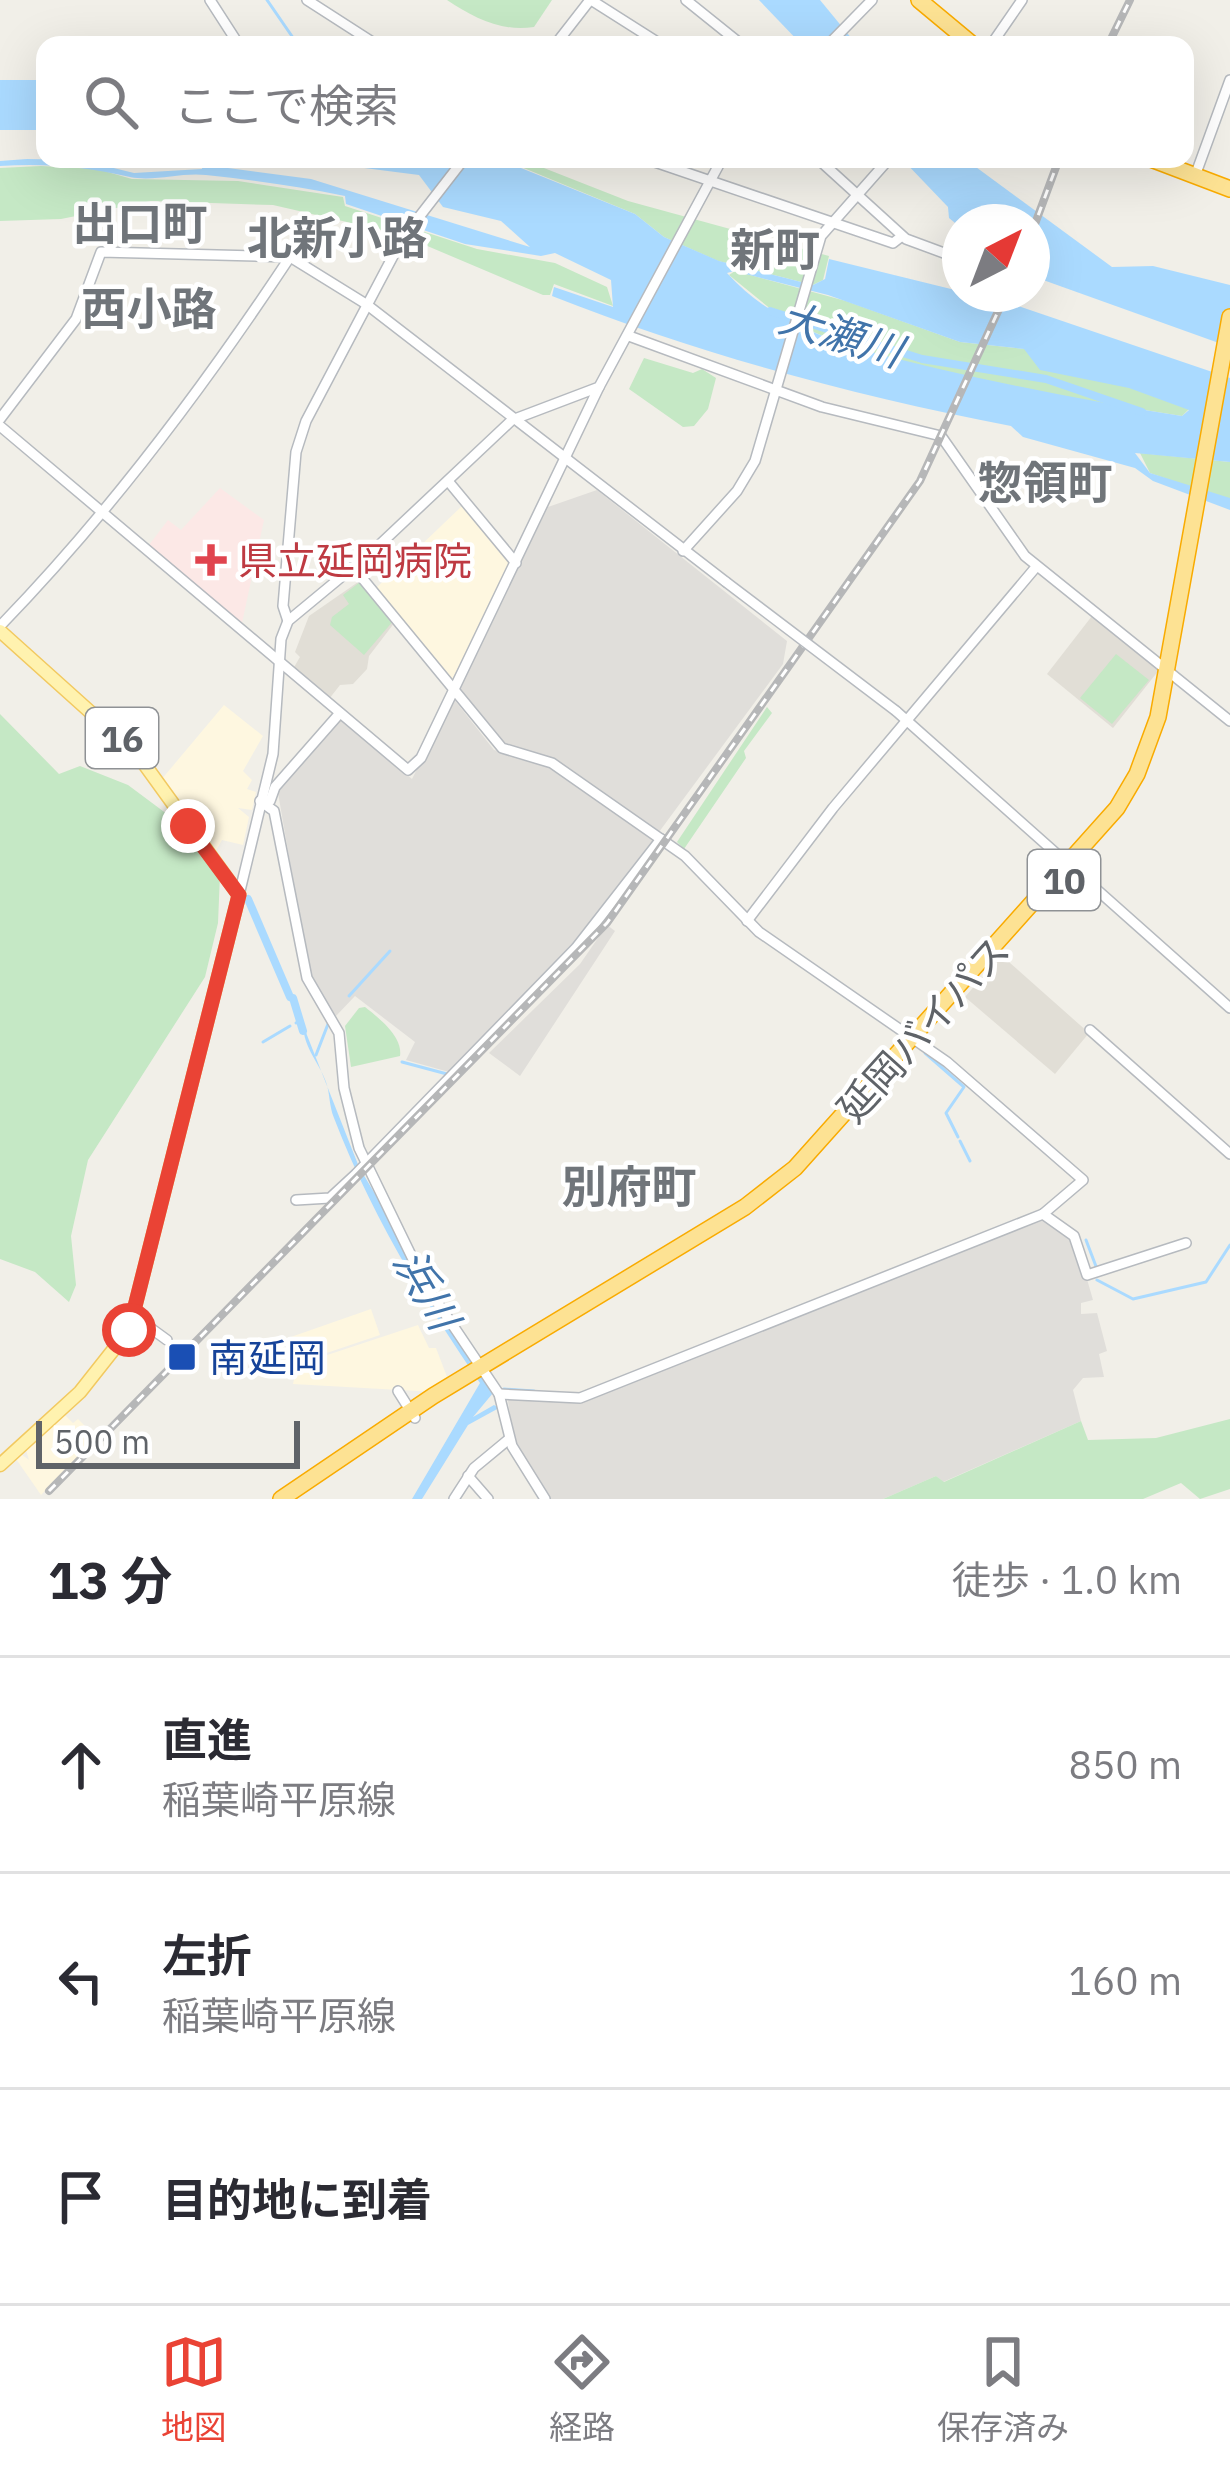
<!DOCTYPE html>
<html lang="ja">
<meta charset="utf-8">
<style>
body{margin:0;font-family:"IBM Plex Sans","Noto Sans JP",sans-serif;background:#f7f7f7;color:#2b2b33}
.compass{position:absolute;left:942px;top:204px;width:108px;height:108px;border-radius:50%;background:#fff;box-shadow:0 12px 48px #0002;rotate:42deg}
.scale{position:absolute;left:36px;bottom:30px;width:264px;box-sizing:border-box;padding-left:12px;border:6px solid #5f6368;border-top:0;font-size:33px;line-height:42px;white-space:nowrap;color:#5f6368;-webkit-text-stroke:9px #fff;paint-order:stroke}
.stop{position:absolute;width:36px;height:36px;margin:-27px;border:9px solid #ea4335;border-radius:50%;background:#fff}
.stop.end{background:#ea4335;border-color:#fff;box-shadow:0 3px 12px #0008}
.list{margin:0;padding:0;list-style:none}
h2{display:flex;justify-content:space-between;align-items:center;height:156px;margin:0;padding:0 48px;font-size:51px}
h2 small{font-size:39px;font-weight:400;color:#7c7c81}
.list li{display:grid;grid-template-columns:78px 1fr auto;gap:36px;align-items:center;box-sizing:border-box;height:216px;padding:0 48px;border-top:3px solid #e1e1e2}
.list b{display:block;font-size:45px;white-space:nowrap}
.list p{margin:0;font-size:39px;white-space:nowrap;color:#7c7c81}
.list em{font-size:39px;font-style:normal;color:#7c7c81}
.icon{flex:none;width:66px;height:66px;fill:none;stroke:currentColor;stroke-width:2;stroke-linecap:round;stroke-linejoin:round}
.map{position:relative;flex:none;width:1230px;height:1499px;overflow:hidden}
.search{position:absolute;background:#fff;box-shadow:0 12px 48px #0002;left:36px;right:36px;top:36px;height:132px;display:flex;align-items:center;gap:30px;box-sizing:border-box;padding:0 42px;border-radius:24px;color:#7c7c81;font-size:45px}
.sheet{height:804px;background:#fff}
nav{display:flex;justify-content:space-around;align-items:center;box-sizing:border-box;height:168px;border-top:3px solid #e1e1e2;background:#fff;font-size:33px;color:#7c7c81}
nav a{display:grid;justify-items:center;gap:6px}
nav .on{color:#ea4335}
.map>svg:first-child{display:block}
.commercial{fill:#fef7e0}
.industrial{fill:#e0deda}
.education{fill:#e1ded6}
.medical{fill:#fce8e6}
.green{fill:#c5e8c5}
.water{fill:#aadaff;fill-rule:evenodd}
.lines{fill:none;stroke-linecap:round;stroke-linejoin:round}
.stream{stroke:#aadaff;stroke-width:3}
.river{stroke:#aadaff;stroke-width:8}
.secondary-casing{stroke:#b6babf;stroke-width:12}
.primary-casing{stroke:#f2c960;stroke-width:15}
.highway-casing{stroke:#f9ab00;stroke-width:18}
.secondary{stroke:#fff;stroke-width:9}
.primary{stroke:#fff2af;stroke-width:12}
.highway{stroke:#fde293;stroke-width:15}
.rail-casing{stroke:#b6b7b8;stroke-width:8}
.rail{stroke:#fff;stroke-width:3;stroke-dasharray:9;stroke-linecap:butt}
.secondary-bridge-casing{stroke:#b6babf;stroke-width:12;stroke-linecap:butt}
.secondary-bridge{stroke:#fff;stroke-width:9}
.route{stroke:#ea4335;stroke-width:15}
.health-dot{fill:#e0444e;stroke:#fff;stroke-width:4.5}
.transit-dot{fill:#1a4fb4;stroke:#fff;stroke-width:4.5}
.labels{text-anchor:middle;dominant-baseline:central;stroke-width:9;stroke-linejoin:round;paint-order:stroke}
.shield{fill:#fff;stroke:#8f9295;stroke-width:3}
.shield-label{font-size:36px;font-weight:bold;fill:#5f6368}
.health-label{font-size:39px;fill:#be3a42;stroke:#fff;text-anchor:start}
.street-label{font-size:39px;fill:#5f6368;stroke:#fff}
.transit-label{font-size:39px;fill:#164399;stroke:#fff;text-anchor:start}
.water-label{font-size:42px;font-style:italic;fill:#4174aa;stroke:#fff}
.quarter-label{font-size:45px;font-weight:bold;fill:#70757a;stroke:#fff}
</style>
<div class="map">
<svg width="1230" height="1499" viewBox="0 0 1230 1499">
<rect width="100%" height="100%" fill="#f1efe8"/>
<g class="commercial">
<polygon points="462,506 512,565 451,681 374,590"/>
<polygon points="224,705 263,736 243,771 252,780 247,789 256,792 252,810 238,808 249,817 243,845 222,840 214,854 161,780"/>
<polygon points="371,1309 380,1335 297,1363 288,1338"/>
<polygon points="418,1325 429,1348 436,1348 449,1382 435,1392 293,1384 297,1365"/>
<polygon points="64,1414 73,1423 78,1419 97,1438 41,1495 16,1459 21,1454 29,1460 26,1450"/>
</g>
<g class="industrial">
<polygon points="597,490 787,641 783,664 659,832 600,794 501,743 458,690 548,507"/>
<polygon points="453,698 494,750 547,765 655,842 571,949 449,1072 406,1060 415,1042 355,996 336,1016 311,984 277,787 340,717 412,779"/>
<polygon points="607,925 615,931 520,1076 489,1053 580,964"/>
<polygon points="1041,1219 1069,1237 1080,1255 1093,1300 1081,1303 1081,1314 1097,1313 1107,1351 1099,1354 1104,1377 1083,1378 1073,1390 1081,1421 943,1482 936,1476 883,1499 549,1499 515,1447 507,1395 575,1400"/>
</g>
<g class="education">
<polygon points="361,580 395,622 369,656 367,669 353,684 340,685 329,699 293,669 300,657 295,652 309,616"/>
<polygon points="1092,616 1159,670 1113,728 1047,674"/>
<polygon points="1001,955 1089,1033 1055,1074 965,997"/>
</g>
<polygon class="medical" points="220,488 264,520 242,623 149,545 168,520 181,530"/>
<g class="green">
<path d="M447,0H552L534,27C501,32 474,18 447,0Z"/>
<polygon points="502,159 521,159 628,201 829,256 823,280 813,285 718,261 664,237 635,214"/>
<polygon points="41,166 97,169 132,179 238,181 343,197 345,206 477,249 555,263 607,287 613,306 554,284 550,295 543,295 399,234 273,205 151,201 61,219 0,221 0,168"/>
<polygon points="735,271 846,301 960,342 1025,349 1189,409 1182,416 1000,387 870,356 783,319 729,275"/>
<polygon points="644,358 693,373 702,369 716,378 708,409 694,426 683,427 629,389"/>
<polygon points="1140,453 1230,462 1230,501 1150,473"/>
<polygon points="360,582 394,620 364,655 330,625 332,617 349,604 343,595"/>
<polygon points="1116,654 1149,680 1112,724 1080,698"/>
<polygon points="767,707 772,713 744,751 746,758 684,849 677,842"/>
<polygon points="0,714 59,774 80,766 128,785 187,829 220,875 218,923 205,977 88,1160 71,1236 76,1285 69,1302 35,1272 0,1259"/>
<path d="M365,1007C379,1018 403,1037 400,1056L351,1067L345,1026L359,1008Z"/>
<polygon points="1230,1419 1230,1489 1200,1499 1181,1483 1143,1499 883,1499 936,1476 944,1482 1081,1421 1088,1440 1156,1438"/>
</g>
<g class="water">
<polygon points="759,0 820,0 857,45 802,45"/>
<rect x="0" y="80" width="45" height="50"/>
<path d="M27,159L81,160L134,173L202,169L203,159H211L213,166L311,179L530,247L501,221L443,207L419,175L294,159H499L635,214L664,237L719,261L813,285L825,279L829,259L1012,304L1230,378V462L1135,453L1150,473L1230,498V510L1153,481L1135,468L1023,437L1011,426C854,396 699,354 552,296L554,287L613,307L611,280L555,253L541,256L465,244L346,204L345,196C299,186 252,180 206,175C181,172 155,182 130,177C86,167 47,163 0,166V161ZM734,271L828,295L960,342L1024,349L1040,370L1129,388L1189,410L1182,416C1098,403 1017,387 935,368C861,350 781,333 727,273Z"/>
<polygon points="902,159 965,159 1112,267 1153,266 1230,285 1230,347 1032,276 1032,222 960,222 960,227 949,218 948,207"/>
<path d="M303,1025L359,1167L493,1393L473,1417L494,1405L499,1408L468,1425L422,1499H412L480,1383C423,1300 370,1212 334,1118C329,1106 330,1093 326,1082C319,1062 304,1049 303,1025Z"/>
</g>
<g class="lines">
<g class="stream">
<polyline points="267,0 298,45"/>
<polyline points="349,996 390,951"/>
<polyline points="296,1023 299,1021"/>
<polyline points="263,1042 290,1026"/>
<polyline points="925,1053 964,1087 946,1113 958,1137"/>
<polyline points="316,1055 328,1024"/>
<polyline points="402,1062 447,1074"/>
<polyline points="960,1141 970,1161"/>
<polyline points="1086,1240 1097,1269"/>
<polyline points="1097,1280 1133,1299 1206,1282 1230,1245"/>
<polyline points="504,1389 534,1391"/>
</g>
<g class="river">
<polyline points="770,311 922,359 1046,379 1142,412"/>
<polyline points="248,899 290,997"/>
<polyline points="293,998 303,1031"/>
</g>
<g class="secondary-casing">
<g id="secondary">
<polyline points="210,0 239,45"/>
<polyline points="307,0 377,45"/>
<polyline points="591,0 662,45"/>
<polyline points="686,0 742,45"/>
<polyline points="555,45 590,0"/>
<polyline points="828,45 872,0"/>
<polyline points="991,45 1022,0"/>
<polyline points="646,159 893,243 902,236"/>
<polyline points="818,159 906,239 960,259"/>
<polyline points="1195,176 1230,80"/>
<polyline points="629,336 822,407 941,436 1025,556 1230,721"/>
<polyline points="0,419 76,319 101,252 290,257 366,304 726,582"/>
<polyline points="0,426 408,770 421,758 599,387"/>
<polyline points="448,481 516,563"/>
<polyline points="683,551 737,491 755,461 821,236 889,159"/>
<polyline points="353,567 502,748 552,763 685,856 759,932 947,1062 1083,1180 1043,1214"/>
<polyline points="288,621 283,606 296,452 306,421 402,239 464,159"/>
<path d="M0,626C108,515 204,387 290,257"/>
<polyline points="896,711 1230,1008"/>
<polyline points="260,801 274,811 307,978 339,1033 344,1088 359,1148 425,1284 499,1394 512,1446 545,1499"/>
<polyline points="270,801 275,787 340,713"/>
<polyline points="239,895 273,754 281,639 288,621 375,549 512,420 599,387 722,159"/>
<polyline points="747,921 833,808 1036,567"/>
<polyline points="1090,1030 1230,1154"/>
<polyline points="296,1200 330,1198 356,1174 576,948 661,839"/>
<polyline points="134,1316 167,1340"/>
<polyline points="398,1391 415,1418"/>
<polyline points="499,1394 580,1398 1043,1214 1074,1236 1087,1275 1186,1243"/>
<polyline points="468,1476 488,1499"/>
<polyline points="454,1499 474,1468 509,1439"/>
</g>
</g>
<g class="primary-casing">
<polyline id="primary" points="0,631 137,754 239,895 129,1330 80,1392 0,1465"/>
</g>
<g class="highway-casing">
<g id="highway">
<polyline points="919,0 973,45"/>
<polyline points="1151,159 1230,189"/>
<polyline points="281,1499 433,1396 745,1207 795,1168 1117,808 1137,774 1158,717 1230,317"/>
</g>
</g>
<use href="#secondary" class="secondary"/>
<use href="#primary" class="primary"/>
<use href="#highway" class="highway"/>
<g class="rail-casing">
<g id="rail">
<polyline points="1108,45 1130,0"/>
<polyline points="1032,232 1059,159"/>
<polyline points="49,1491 607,923 920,481 1006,294"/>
</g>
</g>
<use href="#rail" class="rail"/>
<g class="secondary-bridge-casing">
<polyline id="secondary-bridge" points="726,582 896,711"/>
</g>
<use href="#secondary-bridge" class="secondary-bridge"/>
</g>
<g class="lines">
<polyline class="route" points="129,1330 239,895 188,826"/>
</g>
<path class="health-dot" d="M205 542h12v12h12v12h-12v12h-12v-12h-12v-12h12z"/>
<rect class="transit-dot" x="167" y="1342" width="30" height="30" rx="6"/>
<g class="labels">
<g class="shield">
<rect x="86" y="708" width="72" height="60" rx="9"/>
<rect x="1028" y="850" width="72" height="60" rx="9"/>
</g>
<g class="shield-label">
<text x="122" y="738">16</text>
<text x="1064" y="880">10</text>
</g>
<g class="health-label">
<text x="238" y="560">県立延岡病院</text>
</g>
<g class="street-label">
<text transform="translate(923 1029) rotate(-48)">延岡バイパス</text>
</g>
<g class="transit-label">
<text x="209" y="1357">南延岡</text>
</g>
<g class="water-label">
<text transform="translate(841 334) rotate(17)">大瀬川</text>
<text transform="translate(427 1289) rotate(60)">浜川</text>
</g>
<g class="quarter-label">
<text x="140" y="223">出口町</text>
<text x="337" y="237">北新小路</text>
<text x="775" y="249">新町</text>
<text x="149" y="308">西小路</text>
<text x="1045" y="482">惣領町</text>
<text x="629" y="1186">別府町</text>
</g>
</g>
</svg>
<svg class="compass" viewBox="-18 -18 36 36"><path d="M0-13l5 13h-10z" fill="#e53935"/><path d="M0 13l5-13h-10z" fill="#7c7c81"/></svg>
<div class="scale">500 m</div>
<div class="stop" style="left:129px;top:1330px"></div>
<div class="stop end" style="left:188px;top:826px"></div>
<div class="search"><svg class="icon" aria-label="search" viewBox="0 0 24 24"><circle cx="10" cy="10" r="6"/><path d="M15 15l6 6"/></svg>ここで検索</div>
</div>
<section class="sheet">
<h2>13 分<small>徒歩 · 1.0 km</small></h2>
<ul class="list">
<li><svg class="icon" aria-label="ahead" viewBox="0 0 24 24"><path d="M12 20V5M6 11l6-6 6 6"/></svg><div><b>直進</b><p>稲葉崎平原線</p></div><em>850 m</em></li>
<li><svg class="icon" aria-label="left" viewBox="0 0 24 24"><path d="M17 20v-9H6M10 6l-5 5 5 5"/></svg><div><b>左折</b><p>稲葉崎平原線</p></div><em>160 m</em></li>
<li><svg class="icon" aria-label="arrive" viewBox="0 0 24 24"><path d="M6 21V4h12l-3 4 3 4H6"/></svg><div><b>目的地に到着</b></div></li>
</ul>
</section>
<nav>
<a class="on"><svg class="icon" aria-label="map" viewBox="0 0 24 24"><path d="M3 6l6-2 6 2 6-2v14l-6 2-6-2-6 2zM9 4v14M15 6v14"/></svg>地図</a>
<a><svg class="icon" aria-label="directions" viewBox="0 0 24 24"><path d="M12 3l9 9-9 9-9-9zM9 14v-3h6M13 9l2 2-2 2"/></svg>経路</a>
<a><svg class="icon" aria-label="saved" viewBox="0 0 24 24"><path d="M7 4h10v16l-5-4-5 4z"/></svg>保存済み</a>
</nav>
